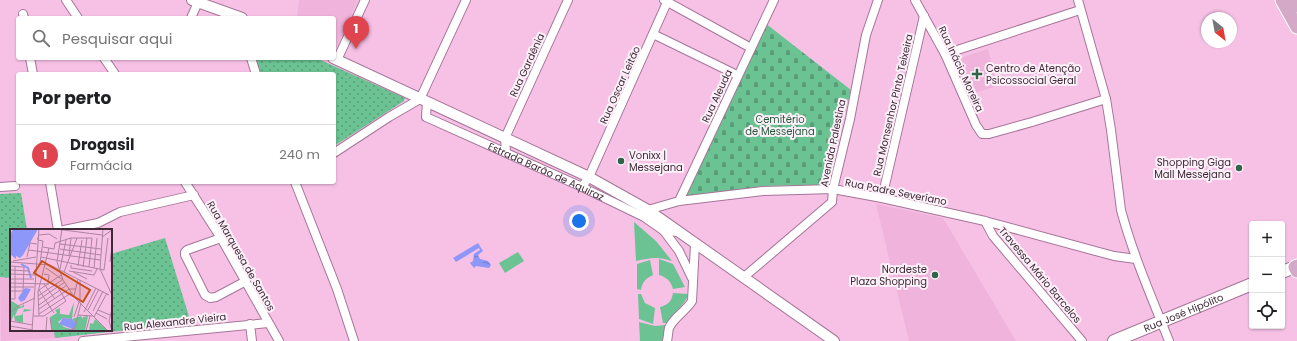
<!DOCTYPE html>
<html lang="pt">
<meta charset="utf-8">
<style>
body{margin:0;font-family:Poppins,sans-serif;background:#f6f6f6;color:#202124}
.controls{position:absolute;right:12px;bottom:12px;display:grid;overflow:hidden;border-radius:4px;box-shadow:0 1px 3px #0004}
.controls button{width:36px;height:36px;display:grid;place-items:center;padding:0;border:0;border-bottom:1px solid #e0e0e0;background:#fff;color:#202124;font:20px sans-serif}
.compass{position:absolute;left:1201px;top:12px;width:36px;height:36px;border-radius:50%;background:#fff;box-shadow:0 1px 3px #0004;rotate:149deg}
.you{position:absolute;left:579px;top:221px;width:14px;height:14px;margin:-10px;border:3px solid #fff;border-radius:50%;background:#1a73e8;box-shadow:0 0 0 6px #1a73e833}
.badge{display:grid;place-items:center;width:26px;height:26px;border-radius:50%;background:#306348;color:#fff;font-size:13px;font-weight:700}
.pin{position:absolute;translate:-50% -33px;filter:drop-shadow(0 1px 2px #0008)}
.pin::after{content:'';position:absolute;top:21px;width:14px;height:12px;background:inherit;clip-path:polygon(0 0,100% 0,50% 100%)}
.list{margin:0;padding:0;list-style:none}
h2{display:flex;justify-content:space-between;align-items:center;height:52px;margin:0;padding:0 16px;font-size:17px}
h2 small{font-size:13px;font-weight:400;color:#757577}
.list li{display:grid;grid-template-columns:26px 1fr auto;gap:12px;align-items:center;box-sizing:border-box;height:60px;padding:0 16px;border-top:1px solid #e0e0e0}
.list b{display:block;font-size:15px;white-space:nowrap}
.list p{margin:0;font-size:13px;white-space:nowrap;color:#757577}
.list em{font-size:13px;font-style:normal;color:#757577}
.icon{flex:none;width:22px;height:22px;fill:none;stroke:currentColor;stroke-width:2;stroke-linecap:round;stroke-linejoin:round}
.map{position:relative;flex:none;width:1297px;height:341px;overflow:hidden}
.search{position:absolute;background:#fff;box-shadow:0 1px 3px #0004;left:16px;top:16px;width:320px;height:44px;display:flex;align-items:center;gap:10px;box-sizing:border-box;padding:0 14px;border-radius:4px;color:#757577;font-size:15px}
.panel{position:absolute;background:#fff;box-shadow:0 1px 3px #0004;left:16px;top:72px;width:320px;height:112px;border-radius:4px}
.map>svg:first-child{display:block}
.built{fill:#efb3dc}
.grass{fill:#6bc292}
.cemetery{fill:url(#cemetery-stones)}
.park{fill:url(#park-dots)}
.water{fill:url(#water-ripples)}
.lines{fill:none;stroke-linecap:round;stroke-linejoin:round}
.minor-casing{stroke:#a67597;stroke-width:10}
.tertiary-casing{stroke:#a67597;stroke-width:12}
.secondary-casing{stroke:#a67597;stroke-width:14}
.primary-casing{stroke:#fff;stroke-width:15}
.minor{stroke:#fff;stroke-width:8}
.tertiary{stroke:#fff;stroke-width:10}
.secondary{stroke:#fff;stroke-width:12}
.primary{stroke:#d4a9c8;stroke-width:13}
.poi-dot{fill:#306348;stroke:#fdf1f9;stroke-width:1.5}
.labels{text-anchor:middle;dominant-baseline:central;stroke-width:4;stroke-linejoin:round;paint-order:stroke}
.street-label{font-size:10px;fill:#3e2937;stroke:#fdf1f9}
.poi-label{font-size:10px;fill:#3e2937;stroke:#fdf1f9;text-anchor:start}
.park-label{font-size:10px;fill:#27593e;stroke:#fdf1f9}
.inset-river{fill:none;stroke:#8d96f9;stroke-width:2}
.inset-road{fill:none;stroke:#ad84a0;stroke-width:1}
.view{fill:#c64f15;fill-opacity:0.15;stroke:#c64f15;stroke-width:2}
.inset-edge{fill:none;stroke:#3e2937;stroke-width:2}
</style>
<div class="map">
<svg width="1297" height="341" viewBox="0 0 1297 341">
<defs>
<pattern id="cemetery-stones" width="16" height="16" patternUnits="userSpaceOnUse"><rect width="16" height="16" fill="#6bc292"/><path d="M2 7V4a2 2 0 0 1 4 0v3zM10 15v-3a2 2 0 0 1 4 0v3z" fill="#599e78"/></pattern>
<pattern id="park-dots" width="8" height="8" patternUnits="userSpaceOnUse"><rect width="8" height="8" fill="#6bc292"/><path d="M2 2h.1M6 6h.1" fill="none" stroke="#599e78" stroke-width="1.8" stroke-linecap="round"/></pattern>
<pattern id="water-ripples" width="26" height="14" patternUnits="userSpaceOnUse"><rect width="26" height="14" fill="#8d96f9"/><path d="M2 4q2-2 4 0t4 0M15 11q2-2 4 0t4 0" fill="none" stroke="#757aca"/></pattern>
</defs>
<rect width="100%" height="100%" fill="#f7c1e6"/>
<g class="built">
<polygon points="299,0 358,0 335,51 334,18 297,18"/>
<polygon points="988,49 997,86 968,95 954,60"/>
<polygon points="876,204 943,218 1016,341 909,341"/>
<polygon points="0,277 11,278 11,330 54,330 55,338 1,341"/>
</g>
<g class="grass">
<path d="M634,222L656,241L672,261C658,256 649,258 636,261Z"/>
<polygon points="518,252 524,261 505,273 499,263"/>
<path d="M659,259L673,264L685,287L673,289C671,281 666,277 659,275Z"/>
<path d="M650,260L653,275C646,278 642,282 641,290L637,289V264Z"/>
<path d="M673,293L688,294C687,303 672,314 667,323H663L660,307C668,305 672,301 673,293Z"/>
<polygon points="638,294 641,294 645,303 655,308 653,324 639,319"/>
<polygon points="639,322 655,326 666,325 662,341 640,341"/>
</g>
<polygon class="cemetery" points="765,23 851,90 825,185 763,186 678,199"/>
<g class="park">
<polygon points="255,58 316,58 405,98 404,101 334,146 334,74 261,74"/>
<polygon points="21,193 27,230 11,230 11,278 0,277 0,194"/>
<polygon points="165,238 191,323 55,338 54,330 111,330 111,254"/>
</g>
<polygon class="water" points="478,243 483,251 478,255 480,259 488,261 491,265 489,268 476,266 474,268 470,263 473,261 474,254 480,250 479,248 456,262 453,258"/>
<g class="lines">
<g class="minor-casing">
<g id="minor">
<polyline points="66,0 78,18"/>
<polyline points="664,0 751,48"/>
<polyline points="915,0 945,54 976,125 982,134 989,134 1032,122 1106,99"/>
<path d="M1078,0L1106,99L1111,130L1121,210C1133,255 1152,298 1169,341"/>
<polyline points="23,14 24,18"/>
<polyline points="191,18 199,0"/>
<polyline points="653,34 733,73"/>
<polyline points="945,54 1080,10"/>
<polyline points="30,58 33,74"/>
<polyline points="104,58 115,74"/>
<polyline points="251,58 256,74"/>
<polyline points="337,60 365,0"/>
<path id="s1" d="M427,102L426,117L582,187L644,217L664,231L679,232"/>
<polyline points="506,152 505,138 568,0"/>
<polyline points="334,153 389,117 420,99 466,0"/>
<polyline points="50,182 58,230"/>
<polyline points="185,182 221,238 279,341"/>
<polyline points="295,182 337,289 354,341"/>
<polyline points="0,187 15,186"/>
<polyline points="582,187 589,177 668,0"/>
<polyline points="882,198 924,16"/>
<polyline points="679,201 774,0"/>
<polyline points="648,210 679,201 763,191 833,189 882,198 985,221 1114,256 1136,259"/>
<polyline points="985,221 993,236 1082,341"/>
<polyline points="64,230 98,223 120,212 194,195"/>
<polyline points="664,231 679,251 692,278"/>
<polyline points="221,238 187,250 185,252 185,255 205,295 210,298 216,297 246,281"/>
<polyline points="744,277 832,202 833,189 850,119 866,35 878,0"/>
<polyline points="250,324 252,341"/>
<polyline points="83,341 268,323"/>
<path d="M667,341C668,337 668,332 669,328C674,317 686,311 692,301L695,244"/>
</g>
</g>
<g class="tertiary-casing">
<g id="tertiary">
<polyline points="192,0 242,18"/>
<polyline points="333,58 589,177 648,210 834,341"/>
</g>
</g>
<g class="secondary-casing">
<g id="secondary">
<polyline points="1282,272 1295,267"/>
<path id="s2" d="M1114,341L1252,284"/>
</g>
</g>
<g class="primary-casing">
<g id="primary">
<polyline points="1282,0 1297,27"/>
<polyline points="1293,0 1297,6"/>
<polyline points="1297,266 1295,267 1297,271"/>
</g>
</g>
<use href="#minor" class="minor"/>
<use href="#tertiary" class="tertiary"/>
<use href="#secondary" class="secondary"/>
<use href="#primary" class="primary"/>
</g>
<g class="poi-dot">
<path d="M975 68h4v4h4v4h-4v4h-4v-4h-4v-4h4z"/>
<circle cx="621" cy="161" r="4"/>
<circle cx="1239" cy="168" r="4"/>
<circle cx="935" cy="275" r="4"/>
</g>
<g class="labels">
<g class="street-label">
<text transform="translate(527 65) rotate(-65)">Rua Gardênia</text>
<text transform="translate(961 69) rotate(65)">Rua Inácio Moreira</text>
<text transform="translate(620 85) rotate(-66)">Rua Oscar Leitão</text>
<text transform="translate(717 96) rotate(-65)">Rua Aleuda</text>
<text transform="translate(893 105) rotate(-77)">Rua Monsenhor Pinto Teixeira</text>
<text transform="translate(833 143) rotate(-78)">Avenida Palestina</text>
<text stroke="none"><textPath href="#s1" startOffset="147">Estrada Barão de Aquiraz</textPath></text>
<text transform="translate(896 192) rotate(11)">Rua Padre Severíano</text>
<text transform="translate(241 256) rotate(60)">Rua Marquesa de Santos</text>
<text transform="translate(1040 275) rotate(50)">Travessa Mário Barcelos</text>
<text stroke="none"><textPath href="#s2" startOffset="75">Rua José Hipólito</textPath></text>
<text transform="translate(175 322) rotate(-6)">Rua Alexandre Vieira</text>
</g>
<g class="poi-label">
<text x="986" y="68">Centro de Atenção<tspan x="986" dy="12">Psicossocial Geral</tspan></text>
<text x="629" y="155">Vonixx |<tspan x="629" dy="12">Messejana</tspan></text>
<text x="1231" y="162" text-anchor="end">Shopping Giga<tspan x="1231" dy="12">Mall Messejana</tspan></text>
<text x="927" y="269" text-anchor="end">Nordeste<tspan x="927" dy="12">Plaza Shopping</tspan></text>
</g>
<g class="park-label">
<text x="780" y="119">Cemitério<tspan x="780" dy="12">de Messejana</tspan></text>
</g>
</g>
<g transform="translate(10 229)">
<rect width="102" height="102" fill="#f7c1e6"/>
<path d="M0,71L11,78L14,75V78L8,80L5,87L12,86L14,80L23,81L13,83V94L5,92L4,86L1,92Z" fill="#6bc292"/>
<path d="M64,73L62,90L71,87L73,90V88L78,87L75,102H42L40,88L47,84L45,81L50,79V85L59,86ZM53,89L62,90L66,95L61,100L54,98L48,93ZM85,90L98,102H79L80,94L83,95Z" fill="#6bc292" fill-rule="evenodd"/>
<path d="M3,0H28L13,26L10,29L6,27V30L0,25V6ZM15,59L21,60L15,71L11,73L8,69ZM53,89L62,90L66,95L63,100L49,95Z" fill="#8d96f9"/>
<path class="inset-river" d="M11,35L18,39L21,49"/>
<path class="inset-road" d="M46,0L92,6M52,0L47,33L53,51L65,69L98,102M93,0L90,40L102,66M29,6L39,5L47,10M28,8V11L33,12L30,34M92,8L102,1M50,15L91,20M33,18L44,20L45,14L61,9H82M50,20L91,26M19,21L90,31M59,27L61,9M17,28L20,14L27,15M31,28L94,41L98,9M3,32L26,28M0,33L40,36L54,43L67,9M100,33L102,17M61,36V39L82,42M0,37L14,38L13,62H0M68,37L72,11M73,38L77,9M79,38L82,9M36,39L53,51M84,39L87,9M50,40L56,11M0,41L19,42M59,42L84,46L87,40M54,43L99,66M63,43L77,50M0,45L25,46M34,45L39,46L38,54M1,50H24M70,51V74M0,54L39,55M34,55L45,70M70,55L81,61M0,58H24M29,61L51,46M29,61L44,84M28,67L52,51M64,67L68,50M0,70H5V37M28,71L55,53M29,76L57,56M29,80L59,60H66M78,81L89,60M88,81L100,86M83,82L93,62M74,83L86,59M0,84L8,77L25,69M86,84L97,90M29,85L61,64M68,86L83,87M23,87H34L56,72L46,55M29,87L28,63L39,19M64,88L69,73M84,88L97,64M40,89L42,102M0,92L23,96M0,97L23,101M36,101L37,88M22,102L29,0M49,102L64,100M64,102L71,74M76,102L80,87M102,102L99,92L102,80"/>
<path class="view" d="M32,32L80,61L73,73L24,44Z"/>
<rect width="102" height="102" class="inset-edge"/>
</g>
</svg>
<div class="controls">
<button>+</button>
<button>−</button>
<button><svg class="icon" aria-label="locate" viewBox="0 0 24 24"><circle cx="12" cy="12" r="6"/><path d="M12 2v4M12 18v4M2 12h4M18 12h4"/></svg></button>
</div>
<svg class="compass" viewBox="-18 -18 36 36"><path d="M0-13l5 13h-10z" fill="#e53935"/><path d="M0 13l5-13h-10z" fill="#757577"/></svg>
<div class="you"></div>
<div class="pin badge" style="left:356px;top:49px;background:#e0444e">1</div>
<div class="search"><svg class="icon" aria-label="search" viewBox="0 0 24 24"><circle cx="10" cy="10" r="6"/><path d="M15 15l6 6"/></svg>Pesquisar aqui</div>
<section class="panel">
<h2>Por perto<small></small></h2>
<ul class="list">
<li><span class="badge" style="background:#e0444e">1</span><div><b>Drogasil</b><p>Farmácia</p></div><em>240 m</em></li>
</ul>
</section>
</div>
